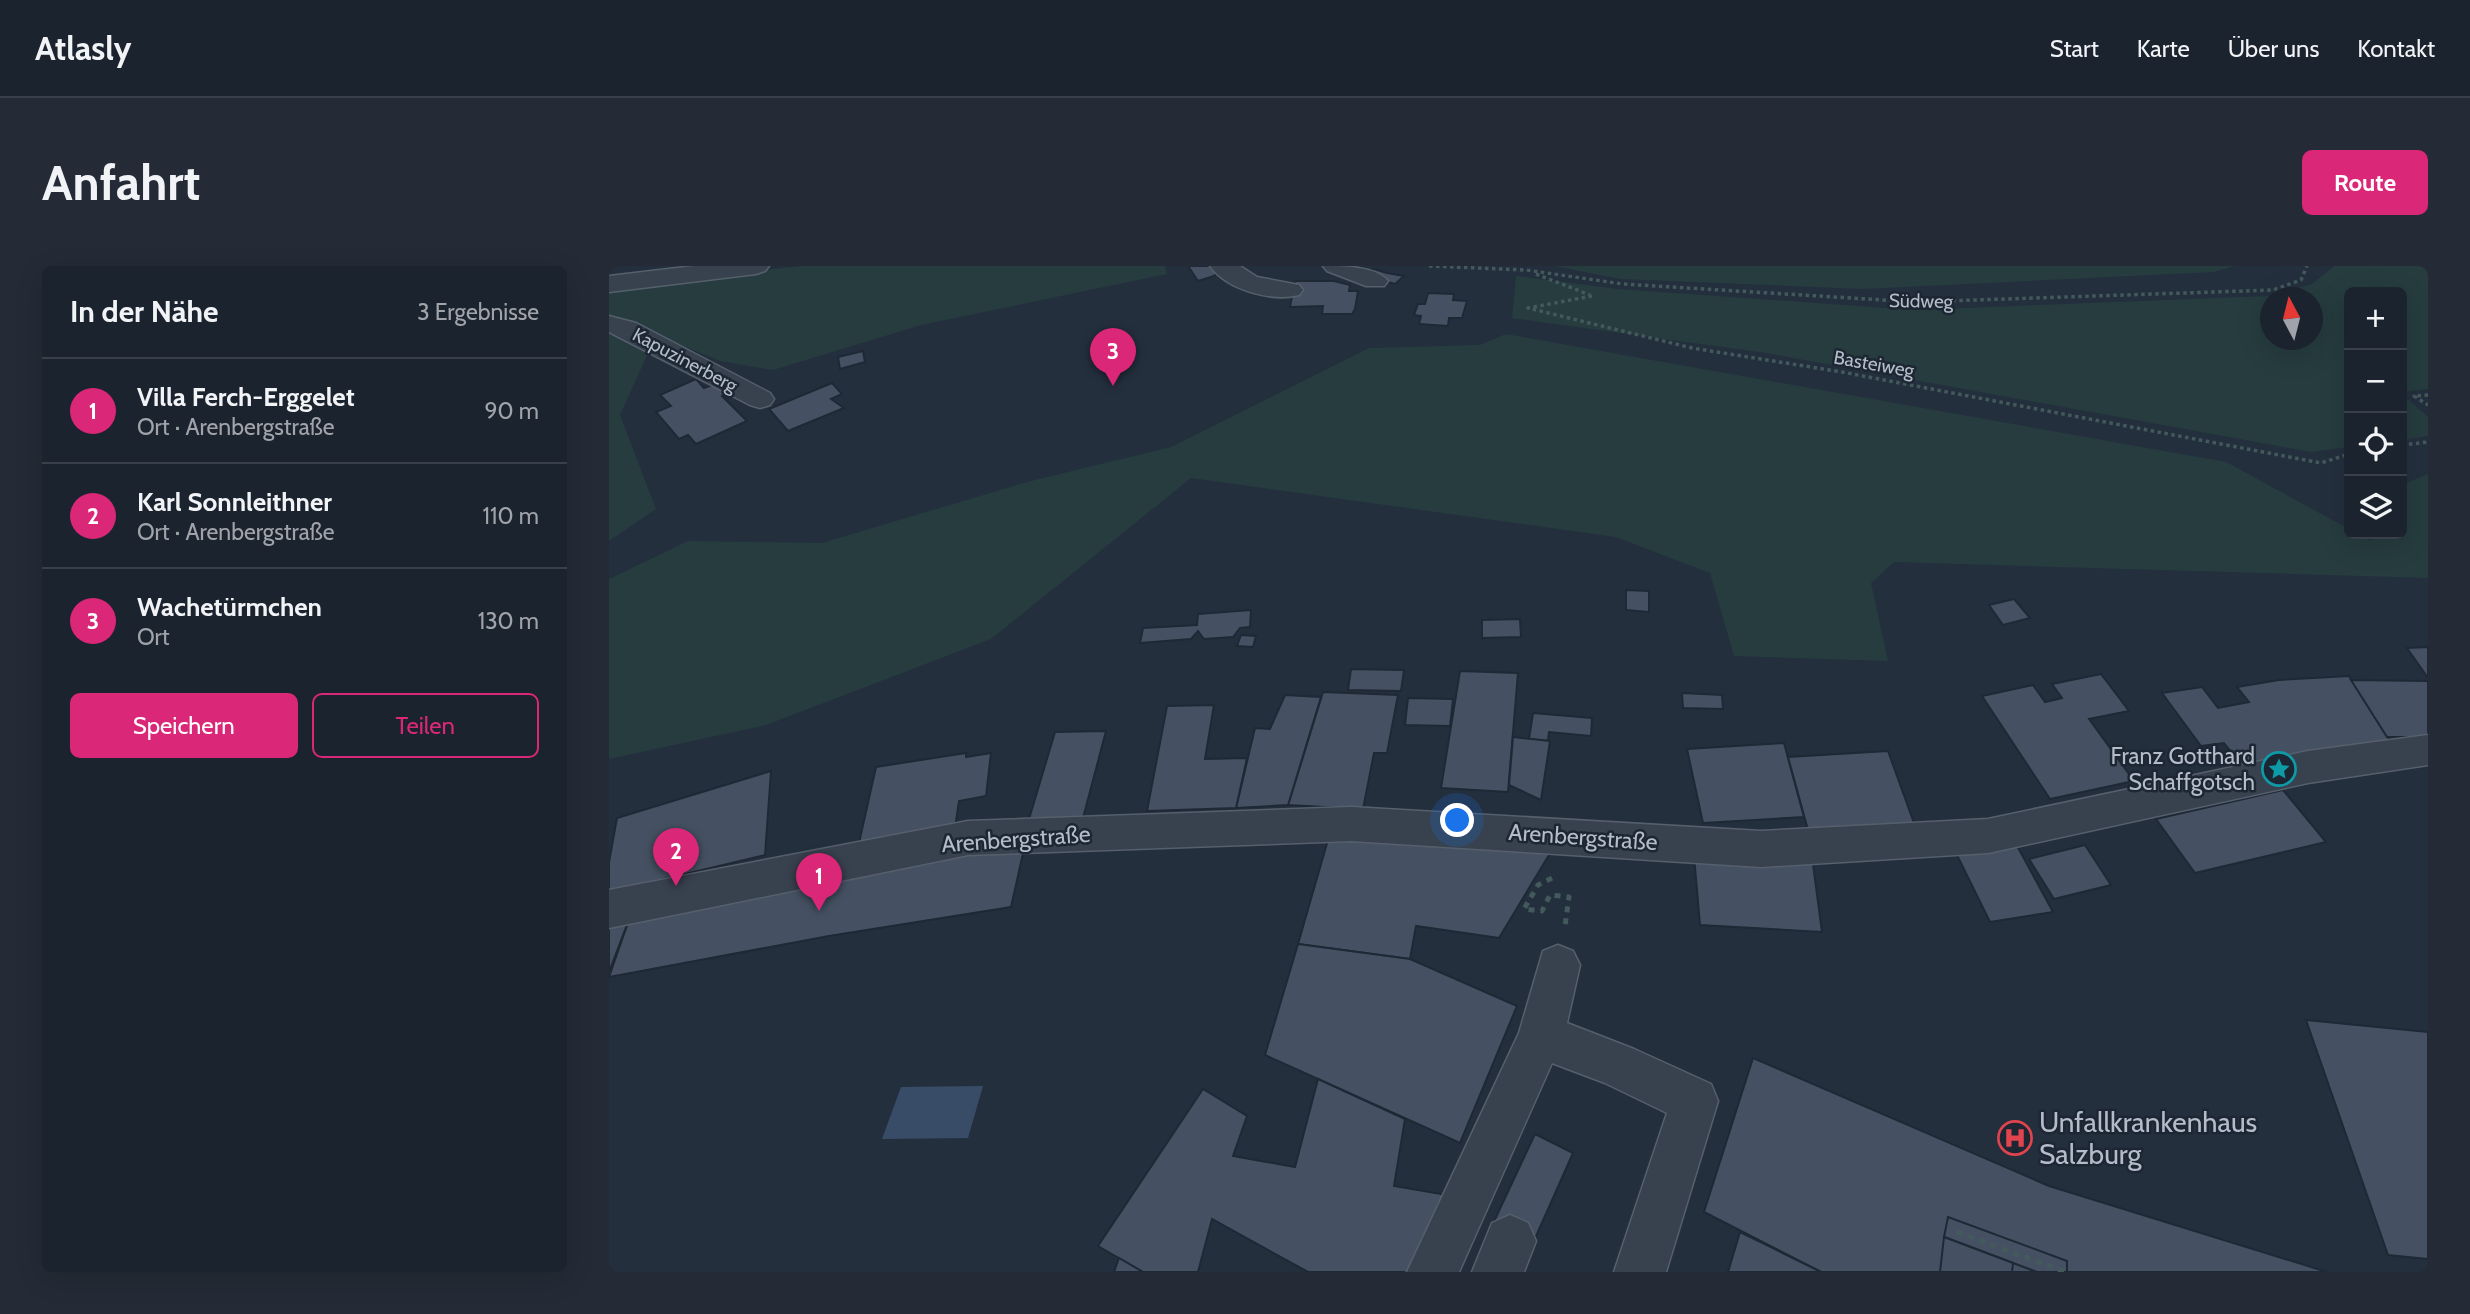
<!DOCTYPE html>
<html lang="de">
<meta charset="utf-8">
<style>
body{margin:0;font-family:Cabin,sans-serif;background:#242b36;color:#f1f3f6}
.controls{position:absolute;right:21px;top:21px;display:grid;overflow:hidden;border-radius:10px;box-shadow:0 7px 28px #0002}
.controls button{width:63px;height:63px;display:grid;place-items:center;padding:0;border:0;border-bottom:2px solid #39404a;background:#1b232e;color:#f1f3f6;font:35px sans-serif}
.compass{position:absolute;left:1651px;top:21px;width:63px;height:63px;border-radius:50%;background:#1b232e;box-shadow:0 7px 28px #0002;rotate:353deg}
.you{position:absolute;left:849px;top:555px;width:24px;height:24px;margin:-18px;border:5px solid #fff;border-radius:50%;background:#1a73e8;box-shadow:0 0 0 10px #1a73e833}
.badge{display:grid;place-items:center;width:46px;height:46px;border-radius:50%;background:#db2777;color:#fff;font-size:23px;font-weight:700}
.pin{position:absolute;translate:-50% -58px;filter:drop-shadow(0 2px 4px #0008)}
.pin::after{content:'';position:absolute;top:37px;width:24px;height:21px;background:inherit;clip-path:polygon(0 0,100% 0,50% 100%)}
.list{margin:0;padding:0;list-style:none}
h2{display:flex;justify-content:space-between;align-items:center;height:91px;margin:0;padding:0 28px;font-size:30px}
h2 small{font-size:23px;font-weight:400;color:#a0a4aa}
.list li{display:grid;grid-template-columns:46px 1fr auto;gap:21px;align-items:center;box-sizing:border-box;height:105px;padding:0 28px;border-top:2px solid #39404a}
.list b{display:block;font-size:26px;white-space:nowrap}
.list p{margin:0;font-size:23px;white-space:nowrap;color:#a0a4aa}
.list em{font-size:23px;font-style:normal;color:#a0a4aa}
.actions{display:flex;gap:14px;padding:21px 28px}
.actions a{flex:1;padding:16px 0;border:2px solid #db2777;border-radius:10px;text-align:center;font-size:24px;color:#db2777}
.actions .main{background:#db2777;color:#fff}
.icon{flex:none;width:38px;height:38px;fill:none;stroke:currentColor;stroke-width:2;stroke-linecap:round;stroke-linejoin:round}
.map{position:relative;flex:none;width:1819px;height:1006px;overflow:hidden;border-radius:10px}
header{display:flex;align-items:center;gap:42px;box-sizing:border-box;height:98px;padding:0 35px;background:#1b232e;border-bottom:2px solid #39404a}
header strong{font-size:33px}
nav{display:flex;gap:38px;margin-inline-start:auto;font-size:24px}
.intro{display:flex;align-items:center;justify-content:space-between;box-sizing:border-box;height:168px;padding:0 42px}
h1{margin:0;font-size:49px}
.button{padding:18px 32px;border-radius:10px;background:#db2777;color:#fff;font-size:24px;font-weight:700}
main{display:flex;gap:42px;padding:0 42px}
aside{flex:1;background:#1b232e;border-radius:10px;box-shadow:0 7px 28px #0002}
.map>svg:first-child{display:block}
.green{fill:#263c3f;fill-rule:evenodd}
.water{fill:#394c67}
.building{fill:#455162;stroke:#1f2835;stroke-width:2}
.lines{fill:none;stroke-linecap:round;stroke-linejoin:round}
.minor-casing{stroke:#565f6c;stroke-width:3}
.path-far1{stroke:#44595c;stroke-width:3.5;stroke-dasharray:3.5 3.5;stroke-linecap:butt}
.path{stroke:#44595c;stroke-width:5;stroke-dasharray:6 6;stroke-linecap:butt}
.minor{fill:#38414e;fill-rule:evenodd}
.labels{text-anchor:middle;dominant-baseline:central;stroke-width:5;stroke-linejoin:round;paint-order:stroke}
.far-street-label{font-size:19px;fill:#b4bcc9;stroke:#1d2633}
.poi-label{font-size:23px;fill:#b4bcc9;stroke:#1d2633;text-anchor:end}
.street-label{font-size:23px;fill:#b4bcc9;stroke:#1d2633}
.near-poi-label{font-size:28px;fill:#b4bcc9;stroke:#1d2633;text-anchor:start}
</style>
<header>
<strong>Atlasly</strong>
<nav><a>Start</a><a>Karte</a><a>Über uns</a><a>Kontakt</a></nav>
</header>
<div class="intro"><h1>Anfahrt</h1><a class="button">Route</a></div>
<main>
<aside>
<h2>In der Nähe<small>3 Ergebnisse</small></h2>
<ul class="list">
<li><span class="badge">1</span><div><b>Villa Ferch-Erggelet</b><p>Ort · Arenbergstraße</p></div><em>90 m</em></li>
<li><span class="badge">2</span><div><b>Karl Sonnleithner</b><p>Ort · Arenbergstraße</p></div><em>110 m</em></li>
<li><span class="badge">3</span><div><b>Wachetürmchen</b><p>Ort</p></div><em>130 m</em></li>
</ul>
<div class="actions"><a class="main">Speichern</a><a>Teilen</a></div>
</aside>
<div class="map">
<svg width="1819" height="1006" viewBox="0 0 1819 1006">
<rect width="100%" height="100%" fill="#242f3e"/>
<g class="green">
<polygon points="193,0 556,0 558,8 312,59 164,104 111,95 0,49 0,21"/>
<polygon points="946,0 1625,0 1605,6 1254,23 1011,13"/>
<path d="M1725,0H1819V123L1793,126V26H1740V181L1702,186L1157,87L903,52L907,10L1009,23L1305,44L1659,30L1703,18ZM1661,32H1703V74H1661Z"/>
<polygon points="0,68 40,85 11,149 47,243 0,275"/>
<polygon points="897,68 1617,196 1740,263 1740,268 1749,268 1762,275 1766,268 1793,268 1793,219 1819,208 1819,312 1285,296 1262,317 1279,395 1125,390 1101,307 1007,271 582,212 382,373 157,459 0,493 0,313 79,275 213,277 418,216 562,181 760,82 871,79"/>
<polygon points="1793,128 1819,151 1819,170 1793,174"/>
</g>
<polygon class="water" points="374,820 359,872 273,873 292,821"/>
<g class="building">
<polygon points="579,0 605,0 609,5 605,10 589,15"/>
<polygon points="765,3 778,7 795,10 786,18 757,10"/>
<polygon points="686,15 725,15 741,19 740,25 749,25 746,43 743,48 713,48 714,40 681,41"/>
<polygon points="819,27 845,28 844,34 858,35 853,52 840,52 839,60 810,58 812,50 805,49 809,38 816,38"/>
<polygon points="254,85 256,96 231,103 229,91"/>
<polygon points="87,113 95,122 103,119 116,125 113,130 138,155 87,178 79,169 70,173 47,146 62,140 51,129"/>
<polygon points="223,117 233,128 222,133 235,142 179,165 160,143"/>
<polygon points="1017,324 1040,325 1040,346 1017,344"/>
<polygon points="1405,333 1421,352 1394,359 1380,339"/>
<polygon points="642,344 641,361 631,362 624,371 595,373 589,365 582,373 531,377 534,362 588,359 589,348"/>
<polygon points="911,353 912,371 873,372 873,354"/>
<polygon points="632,369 647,370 644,381 628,380"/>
<polygon points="1819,381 1819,412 1798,382"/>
<polygon points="742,403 795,404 792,425 739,424"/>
<polygon points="851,405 909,407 899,526 832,522"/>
<polygon points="1492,408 1520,445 1480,453 1525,515 1441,533 1373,430 1424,419 1436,436 1453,432 1443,418"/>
<polygon points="1740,410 1783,478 1634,501 1615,477 1592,480 1553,427 1593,421 1609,442 1640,436 1628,421 1670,414"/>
<polygon points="1742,414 1819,415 1819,471 1778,471"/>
<polygon points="714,426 789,429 778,487 765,487 754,543 679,539"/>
<polygon points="1073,427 1113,429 1114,443 1074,442"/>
<polygon points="676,429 712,431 679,539 627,542 646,462 661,463"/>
<polygon points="799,432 844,433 841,460 796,459"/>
<polygon points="605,439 596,493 638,492 627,542 538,545 558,440"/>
<polygon points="924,447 983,452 982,470 940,466 939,475 920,473"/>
<polygon points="497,465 474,552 420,553 446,466"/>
<polygon points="904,471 941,475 932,534 900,519"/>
<polygon points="1175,477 1195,551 1094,557 1078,483"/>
<polygon points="1279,485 1305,557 1199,564 1179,491"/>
<polygon points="357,487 357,491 382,487 377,530 350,535 346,562 250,577 267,501"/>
<polygon points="162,505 156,589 0,626 0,596 8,552"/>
<polygon points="1674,524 1717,576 1586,607 1547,553"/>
<polygon points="721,567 946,579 890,672 807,660 801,693 689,678"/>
<polygon points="1406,576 1444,646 1381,656 1346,585"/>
<polygon points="1476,579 1502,619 1445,633 1420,593"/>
<polygon points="415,583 402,641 220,670 0,711 22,648 320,589"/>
<polygon points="1085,590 1204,598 1213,666 1091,659"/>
<polygon points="22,648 0,706 0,651"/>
<polygon points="689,678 801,693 908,740 851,877 656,789"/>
<polygon points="1697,754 1819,766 1819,993 1779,989"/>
<polygon points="1144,792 1440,920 1718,1006 1212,1006 1095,946"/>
<polygon points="709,813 796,853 785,920 838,929 800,1006 699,1006 603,953 589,1006 534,1006 489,980 594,823 638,850 624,890 686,901"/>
<polygon points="926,868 964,887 920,986 881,964"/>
<polygon points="1339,951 1458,995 1458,1006 1428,1006 1335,971"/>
<polygon points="1131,966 1212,1006 1119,1006"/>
<polygon points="1335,971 1404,997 1403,1006 1331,1006"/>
<polygon points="510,992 534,1006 505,1006"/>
</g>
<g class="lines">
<g class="minor-casing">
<g id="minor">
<polygon points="85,0 160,0 156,5 147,8 0,26 0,10"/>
<path d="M601,0H631L648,11L690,19L694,24L690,29C663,36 618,24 601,0Z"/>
<path d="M714,0C734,0 766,0 779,15L775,20H757L718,5Z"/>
<polygon points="0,50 27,57 161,127 165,133 161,139 151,142 141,139 0,66"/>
<polygon points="1819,469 1819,499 1699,517 1379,587 1152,601 742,575 359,589 0,662 0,624 359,555 742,541 1152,565 1379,553 1699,485"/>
<polygon points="949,679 964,685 971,699 958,757 1025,783 1102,818 1109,835 1057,1006 1005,1006 1058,847 996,817 943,797 850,1006 798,1006 910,767 934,685"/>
<polygon points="901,949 919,957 927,975 915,1006 863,1006 883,957"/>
</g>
</g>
<g class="path-far1">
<polyline points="820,0 917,4 1014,18 1307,36 1664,24 1692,14 1698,0"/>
<polyline points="927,8 981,29"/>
<polyline points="983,30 919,42 1083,82 1233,106 1712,197 1740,188"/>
<polyline points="1819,129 1805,130 1819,139"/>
<polyline points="1793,179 1819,176"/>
</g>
<g class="path">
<polyline points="943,612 929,619 915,643 933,645 941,629 960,631 956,660"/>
<polyline points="1348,966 1456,1006"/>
</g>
<use href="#minor" class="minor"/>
</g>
<defs>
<g id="sight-ring" transform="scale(1.75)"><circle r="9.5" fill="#1d2633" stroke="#0f9aa8" stroke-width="1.5"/><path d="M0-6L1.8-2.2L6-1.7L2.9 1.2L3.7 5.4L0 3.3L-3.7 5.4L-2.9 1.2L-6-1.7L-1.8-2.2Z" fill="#0f9aa8"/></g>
<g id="hospital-ring" transform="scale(1.75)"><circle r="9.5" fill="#1d2633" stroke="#e0444e" stroke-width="1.5"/><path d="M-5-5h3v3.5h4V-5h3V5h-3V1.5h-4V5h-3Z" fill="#e0444e"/></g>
</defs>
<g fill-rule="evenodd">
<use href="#sight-ring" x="1670" y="503"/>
<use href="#hospital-ring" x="1406" y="872"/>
</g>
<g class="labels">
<g class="far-street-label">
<text transform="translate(1312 35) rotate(1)">Südweg</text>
<text transform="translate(76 94) rotate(28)">Kapuzinerberg</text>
<text transform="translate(1265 98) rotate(10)">Basteiweg</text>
</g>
<g class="poi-label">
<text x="1646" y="490">Franz Gotthard<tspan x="1646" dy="26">Schaffgotsch</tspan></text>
</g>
<g class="street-label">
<text transform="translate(974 571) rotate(4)">Arenbergstraße</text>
<text transform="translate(407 573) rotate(-4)">Arenbergstraße</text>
</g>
<g class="near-poi-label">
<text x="1430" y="856">Unfallkrankenhaus<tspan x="1430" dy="32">Salzburg</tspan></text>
</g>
</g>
</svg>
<div class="controls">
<button>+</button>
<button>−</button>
<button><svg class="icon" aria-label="locate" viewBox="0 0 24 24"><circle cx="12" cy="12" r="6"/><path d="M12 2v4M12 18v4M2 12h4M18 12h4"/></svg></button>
<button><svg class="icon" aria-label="layers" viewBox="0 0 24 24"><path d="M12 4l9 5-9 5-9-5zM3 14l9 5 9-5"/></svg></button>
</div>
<svg class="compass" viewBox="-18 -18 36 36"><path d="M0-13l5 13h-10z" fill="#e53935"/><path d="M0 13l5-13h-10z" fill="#a0a4aa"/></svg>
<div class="you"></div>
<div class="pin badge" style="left:210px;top:645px">1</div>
<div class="pin badge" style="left:67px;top:620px">2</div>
<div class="pin badge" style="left:504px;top:120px">3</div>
</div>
</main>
